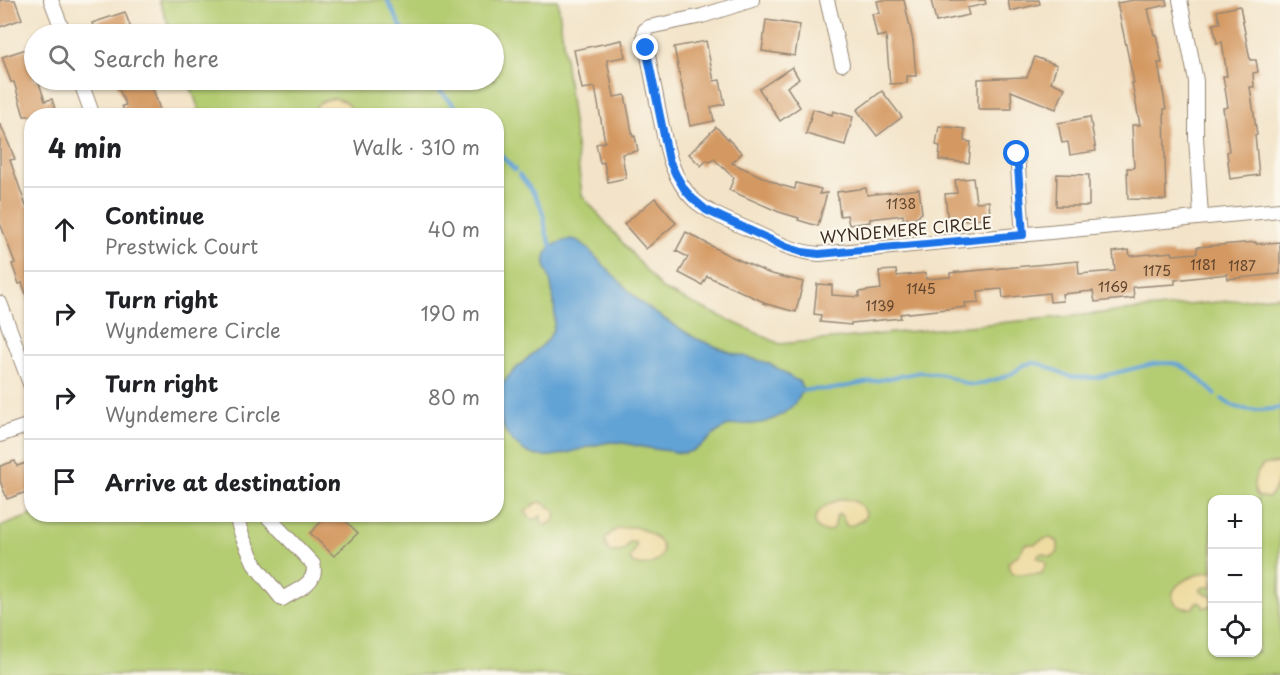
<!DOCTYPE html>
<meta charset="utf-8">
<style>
body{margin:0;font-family:"Playpen Sans",sans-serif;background:#f2f2f2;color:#202124}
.controls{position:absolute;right:18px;bottom:18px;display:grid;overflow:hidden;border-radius:12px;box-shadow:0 2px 4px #0004}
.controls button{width:54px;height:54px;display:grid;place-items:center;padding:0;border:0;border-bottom:2px solid #e0e0e0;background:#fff;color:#202124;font:30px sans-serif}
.stop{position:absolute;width:18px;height:18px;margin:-14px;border:4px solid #1a73e8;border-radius:50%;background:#fff}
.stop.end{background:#1a73e8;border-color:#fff;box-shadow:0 2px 6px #0008}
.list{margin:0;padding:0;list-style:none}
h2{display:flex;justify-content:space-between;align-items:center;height:78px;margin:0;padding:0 24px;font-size:26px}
h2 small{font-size:20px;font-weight:400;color:#757577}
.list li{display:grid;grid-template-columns:39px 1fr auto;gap:18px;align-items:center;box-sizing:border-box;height:84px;padding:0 24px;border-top:2px solid #e0e0e0}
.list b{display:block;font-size:22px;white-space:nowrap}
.list p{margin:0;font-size:20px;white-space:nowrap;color:#757577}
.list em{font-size:20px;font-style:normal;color:#757577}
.icon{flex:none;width:33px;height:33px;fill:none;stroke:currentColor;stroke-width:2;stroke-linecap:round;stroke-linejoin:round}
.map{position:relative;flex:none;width:1280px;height:675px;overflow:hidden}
.search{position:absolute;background:#fff;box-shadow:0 2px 4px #0004;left:24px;top:24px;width:480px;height:66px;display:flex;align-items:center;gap:15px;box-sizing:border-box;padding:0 21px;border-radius:33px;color:#757577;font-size:22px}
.panel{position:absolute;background:#fff;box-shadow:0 2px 4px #0004;left:24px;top:108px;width:480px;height:414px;border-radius:24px}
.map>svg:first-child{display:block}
.green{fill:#b4cc72;stroke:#787b48;stroke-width:1.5;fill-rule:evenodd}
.sand{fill:#eeda9e;stroke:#94825e;stroke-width:1.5}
.water{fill:#62a3d5;stroke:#4e667a;stroke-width:1.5}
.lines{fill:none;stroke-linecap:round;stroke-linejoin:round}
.stream{stroke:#62a3d5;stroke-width:4}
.building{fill:#d49962}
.minor-casing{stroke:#978774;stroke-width:16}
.minor{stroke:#fff;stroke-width:14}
.route{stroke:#1a73e8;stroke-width:8}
.labels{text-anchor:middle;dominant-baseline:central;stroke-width:4.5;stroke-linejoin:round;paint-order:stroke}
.number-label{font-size:14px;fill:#61462f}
.street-label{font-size:16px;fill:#3b2a1e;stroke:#fbf7ec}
</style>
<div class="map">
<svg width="1280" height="675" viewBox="0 0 1280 675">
<rect width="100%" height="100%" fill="#fbf7ec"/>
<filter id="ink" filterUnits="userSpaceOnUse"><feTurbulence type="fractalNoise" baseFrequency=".0167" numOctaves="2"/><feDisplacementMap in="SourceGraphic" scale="12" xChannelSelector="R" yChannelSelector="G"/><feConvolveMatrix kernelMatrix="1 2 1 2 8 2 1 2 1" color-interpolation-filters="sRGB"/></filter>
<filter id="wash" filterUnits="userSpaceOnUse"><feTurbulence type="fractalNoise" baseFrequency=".008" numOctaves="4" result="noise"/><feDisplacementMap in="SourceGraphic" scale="24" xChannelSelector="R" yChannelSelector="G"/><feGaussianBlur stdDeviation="1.35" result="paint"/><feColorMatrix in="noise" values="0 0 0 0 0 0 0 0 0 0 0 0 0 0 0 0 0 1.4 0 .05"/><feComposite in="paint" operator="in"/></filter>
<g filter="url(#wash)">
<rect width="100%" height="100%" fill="#f3e4c9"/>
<path class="green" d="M159,0H558L582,195L662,289L780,344L1280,296V675H0V527L34,514H496V116L201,115L188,80H494V34H172ZM1212,500H1258V652H1212Z"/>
<g class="sand">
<path d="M335,98L345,102L358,115H314C313,102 325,100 335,98Z"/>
<path d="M1280,463C1280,477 1278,488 1268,498L1257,496C1251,483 1255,475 1263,465Z"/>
<path d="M842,499C853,499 861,503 866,513L864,519L853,525L847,526C843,522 844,517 840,514L837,515L834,528C815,541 800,511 842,499Z"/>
<polygon points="541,502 553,509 556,513 554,521 546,525 541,523 541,516 534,520 530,518 525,512 536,503"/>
<path d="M634,527C645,530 667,540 662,554C657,566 637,569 630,560L636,547V543L633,542H629C625,553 619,553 609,551L606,546L605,539C614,528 620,528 634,527Z"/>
<path d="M1050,538L1058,542V552L1051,557L1042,553L1038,555L1037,557L1045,561L1046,565L1041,574C1033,574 1018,575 1011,573L1008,565L1009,562L1019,554L1025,544H1034L1044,539Z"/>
<path d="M1212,571V586L1209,587H1204L1201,589V591L1212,597V605L1204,608L1202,604L1198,602L1195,603L1193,608C1179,611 1165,599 1177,586C1185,578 1202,573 1212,571Z"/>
</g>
<path class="water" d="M571,239L576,240L582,243L639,301L655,313L695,338L732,353L765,362L777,368L792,378L799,381L803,390C795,409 774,423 753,424C744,425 735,423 726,427C711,433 702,451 684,453C680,453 675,452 670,451C661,450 652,449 643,447C632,445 623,442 612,442C588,444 565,458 541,456C528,456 518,447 510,438C497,422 493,395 507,378C518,365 534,353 547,341C550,336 554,330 554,324C556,310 553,293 550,280C548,273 543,265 545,257C547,245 561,242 571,239Z"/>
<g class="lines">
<g class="stream">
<polyline points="387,0 405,34"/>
<polyline points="429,80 465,116"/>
<polyline points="496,150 515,170"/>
<path d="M519,174C528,186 538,197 542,210C546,223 544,235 552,246"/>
<path d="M803,390L833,389L921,372L944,375L967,384L975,385L998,379L1013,373L1023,365L1034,363L1041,364L1071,377L1095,378L1152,364C1160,363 1168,362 1176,364C1189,367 1205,385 1215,394"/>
<path d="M1222,399C1239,413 1259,411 1280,408"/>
</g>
</g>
<g id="blocks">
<g class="building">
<polygon points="0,0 15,0 22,19 0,27"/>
<polygon points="883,0 904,0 913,41 916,76 907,76 907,83 890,84 886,35 877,37 872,14 880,13 877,1"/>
<polygon points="931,0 985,0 986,4 967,8 969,15 936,22"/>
<polygon points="1008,0 1039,0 1040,4 1010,11"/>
<polygon points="1134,0 1166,0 1167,5 1148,9 1154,35 1156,34 1162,63 1158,63 1166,109 1164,109 1166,200 1128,199 1127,168 1134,168 1132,125 1140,125 1132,83 1134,83 1117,3"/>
<polygon points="1240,6 1250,60 1256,60 1258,72 1253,73 1254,87 1250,87 1257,135 1255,135 1259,175 1230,179 1227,152 1229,151 1223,108 1228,107 1223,76 1227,76 1222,42 1217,43 1213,24 1220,23 1217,11"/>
<polygon points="125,12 133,34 96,34 92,23"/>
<polygon points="766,20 800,25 795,56 762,51"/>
<polygon points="622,40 625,57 607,60 614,97 625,95 633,137 635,136 638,151 622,154 626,178 608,182 604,162 600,163 596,144 605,142 595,87 582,89 574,50"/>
<polygon points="706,41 714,81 720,80 725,104 711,107 714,121 690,126 674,47"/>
<polygon points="26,49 29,59 34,57 34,80 38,80 45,101 52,99 57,116 24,116 14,82 11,82 2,57"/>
<polygon points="1035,57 1057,65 1051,82 1065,88 1056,109 1011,91 1012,109 978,109 978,79 1027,77"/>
<polygon points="792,67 799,79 787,87 800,107 780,121 759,89"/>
<polygon points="115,80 150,80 162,116 126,116 122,106 126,105"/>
<polygon points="882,91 902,117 877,136 857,110"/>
<polygon points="813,109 832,115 833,111 853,117 845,145 806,134"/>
<polygon points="1090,117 1096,151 1070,155 1068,142 1062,143 1058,123"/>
<polygon points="0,123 15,159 10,160 26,206 29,205 32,211 32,305 30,305 22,283 19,284 12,264 15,263 0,223"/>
<polygon points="939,126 965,129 964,141 971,142 969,163 939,160 940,146 936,145"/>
<polygon points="716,127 742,153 732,163 780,185 795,189 796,183 821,189 819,194 827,193 818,226 798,220 799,218 779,212 729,190 734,178 714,159 710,162 707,160 701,166 689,154"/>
<polygon points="1057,174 1089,175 1089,206 1056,206"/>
<polygon points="973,178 976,202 989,201 990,217 948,222 945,194 957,193 955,180"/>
<polygon points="866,188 867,195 919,189 922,212 918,217 903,219 903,215 870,219 870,222 849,225 847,215 840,216 837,192"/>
<polygon points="655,198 676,223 646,249 624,224"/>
<polygon points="686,232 728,255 768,273 803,282 796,312 763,303 764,302 707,276 702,285 679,273 688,257 676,251"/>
<polygon points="1256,242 1256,244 1280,242 1280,274 1228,279 1227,274 1175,280 1175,284 1133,287 1134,298 1095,302 1093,291 1062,294 1063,301 1050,302 1049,293 1003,298 1002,289 978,291 979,302 965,303 966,307 900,314 901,318 851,323 851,325 820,322 821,315 814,314 817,284 832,285 832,295 859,297 859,292 881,289 879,271 896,270 897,276 926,273 926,279 950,277 950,273 1078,261 1079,274 1115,271 1113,252 1129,250 1130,256 1172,252 1173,255 1197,253 1197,247"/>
<polygon points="15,461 17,466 26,463 32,476 32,490 7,499 0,481 0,466"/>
<polygon points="314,514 339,515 358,533 334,556 310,533 321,522"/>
</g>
</g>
</g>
<g filter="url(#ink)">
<use href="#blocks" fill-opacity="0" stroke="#978774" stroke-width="1.5"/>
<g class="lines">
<g class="minor-casing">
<g id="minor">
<polyline points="51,0 64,34"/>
<path d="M752,0L702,16L649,27L645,30L644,35C649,61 654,86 659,112C666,143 669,176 694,200C710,214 731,221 750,230C773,241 794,252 819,254L1280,210"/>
<polyline points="827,0 842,64"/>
<polyline points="1180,0 1196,81 1196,137 1201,217"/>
<polyline points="80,80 93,116"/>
<polyline points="1017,154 1023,235"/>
<polyline points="0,303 32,389"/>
<polyline points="0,435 32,424"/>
<path d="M235,514L243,538L255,565L282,599C295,591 319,583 313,564L265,514"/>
</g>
</g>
<use href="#minor" class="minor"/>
</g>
</g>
<g class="lines" filter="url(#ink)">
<polyline class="route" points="646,48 669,160 676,175 685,190 692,198 706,210 786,247 802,252 819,254 1023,235 1017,154"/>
</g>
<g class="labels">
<g class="number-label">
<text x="901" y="203">1138</text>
<text x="1203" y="264">1181</text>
<text x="1242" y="265">1187</text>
<text x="1157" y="270">1175</text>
<text x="1113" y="286">1169</text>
<text x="921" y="288">1145</text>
<text x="880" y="305">1139</text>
</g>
<g class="street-label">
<text transform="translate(906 229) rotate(-5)">WYNDEMERE CIRCLE</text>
</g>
</g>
</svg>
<div class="controls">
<button>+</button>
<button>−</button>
<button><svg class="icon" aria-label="locate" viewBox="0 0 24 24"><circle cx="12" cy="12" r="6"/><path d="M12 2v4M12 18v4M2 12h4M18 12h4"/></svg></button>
</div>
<div class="stop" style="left:1017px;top:154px"></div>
<div class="stop end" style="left:646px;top:48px"></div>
<div class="search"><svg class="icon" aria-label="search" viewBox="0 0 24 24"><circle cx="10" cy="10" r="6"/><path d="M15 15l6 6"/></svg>Search here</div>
<section class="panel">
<h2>4 min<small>Walk · 310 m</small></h2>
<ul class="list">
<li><svg class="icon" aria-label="ahead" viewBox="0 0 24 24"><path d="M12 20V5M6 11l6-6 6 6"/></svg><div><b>Continue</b><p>Prestwick Court</p></div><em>40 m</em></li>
<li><svg class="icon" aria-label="right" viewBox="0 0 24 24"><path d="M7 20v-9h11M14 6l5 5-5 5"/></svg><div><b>Turn right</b><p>Wyndemere Circle</p></div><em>190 m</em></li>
<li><svg class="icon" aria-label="right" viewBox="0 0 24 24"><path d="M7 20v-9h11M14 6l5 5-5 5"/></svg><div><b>Turn right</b><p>Wyndemere Circle</p></div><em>80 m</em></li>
<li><svg class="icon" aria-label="arrive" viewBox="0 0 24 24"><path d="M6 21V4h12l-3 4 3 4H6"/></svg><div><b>Arrive at destination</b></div></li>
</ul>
</section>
</div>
